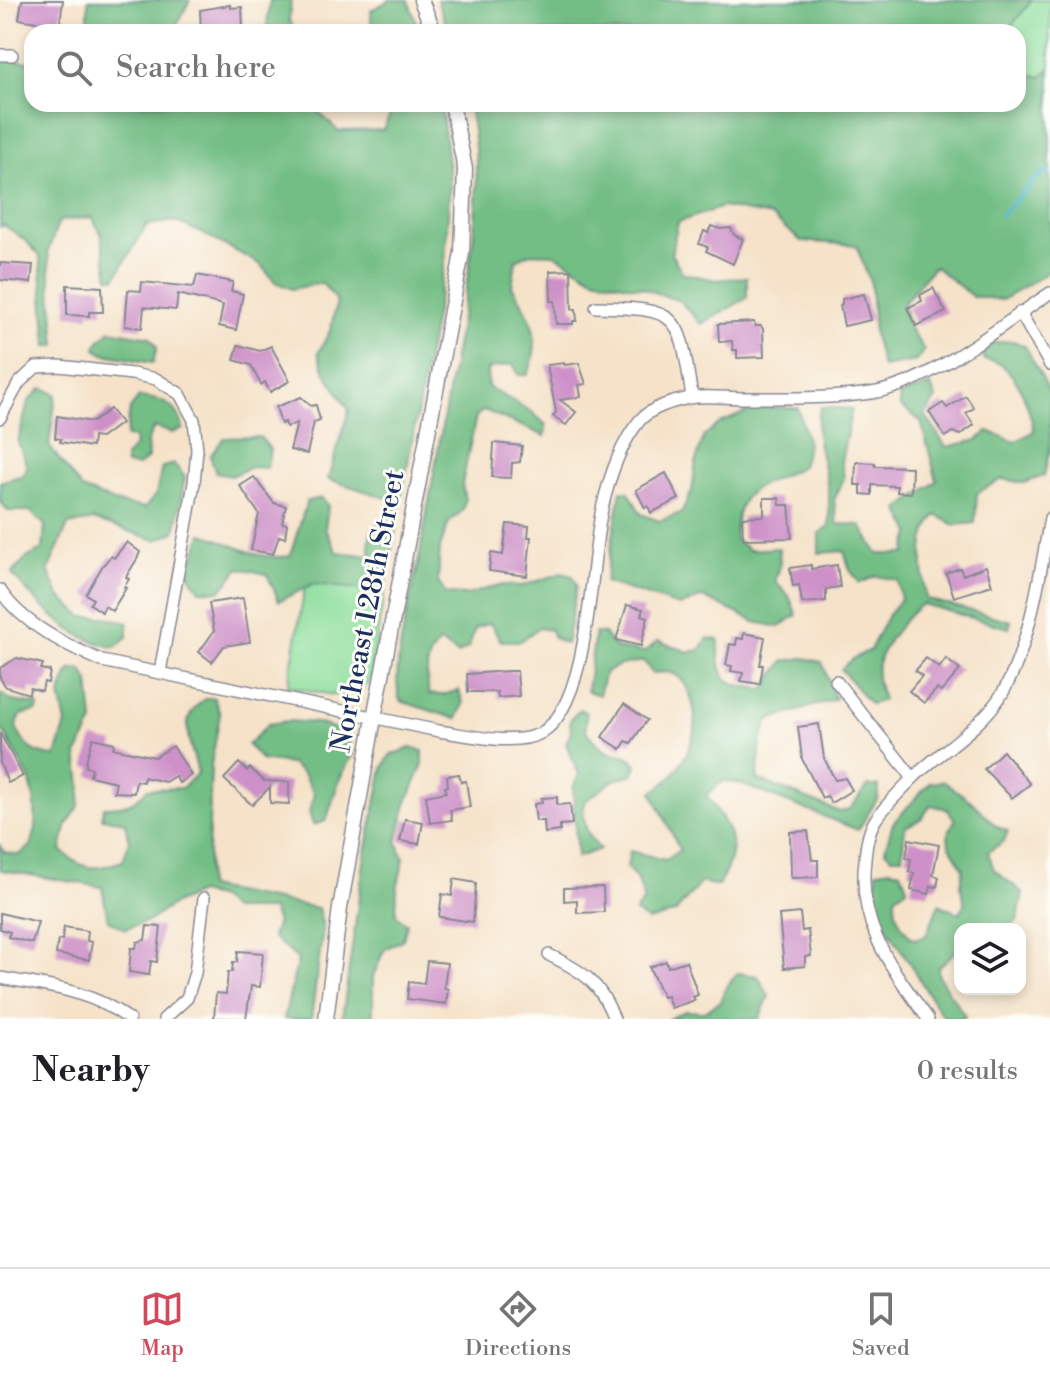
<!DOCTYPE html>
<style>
body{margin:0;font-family:"Libre Bodoni",serif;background:#f2f2f2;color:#202124}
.controls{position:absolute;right:24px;bottom:24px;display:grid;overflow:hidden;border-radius:16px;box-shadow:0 4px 12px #0003}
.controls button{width:72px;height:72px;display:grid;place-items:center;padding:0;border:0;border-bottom:2px solid #e0e0e0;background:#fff;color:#202124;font:40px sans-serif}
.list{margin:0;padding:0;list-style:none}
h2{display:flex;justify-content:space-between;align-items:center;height:104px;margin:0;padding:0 32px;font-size:34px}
h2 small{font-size:26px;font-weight:400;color:#757577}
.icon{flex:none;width:44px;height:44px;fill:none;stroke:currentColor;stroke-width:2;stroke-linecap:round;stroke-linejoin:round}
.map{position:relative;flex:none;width:1050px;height:1019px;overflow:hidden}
.search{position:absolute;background:#fff;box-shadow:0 4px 12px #0003;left:24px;right:24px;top:24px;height:88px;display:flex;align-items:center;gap:20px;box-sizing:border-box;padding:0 28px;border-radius:24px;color:#757577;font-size:30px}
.sheet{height:248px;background:#fff}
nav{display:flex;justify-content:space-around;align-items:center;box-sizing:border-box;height:112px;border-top:2px solid #e0e0e0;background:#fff;font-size:22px;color:#757577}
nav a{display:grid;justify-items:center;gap:4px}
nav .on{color:#d1495b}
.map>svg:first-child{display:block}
.green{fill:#8fdf9e;stroke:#55877e;stroke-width:2}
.forest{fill:#73be85;stroke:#477672;stroke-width:2}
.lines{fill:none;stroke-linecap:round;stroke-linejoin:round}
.stream{stroke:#52b7d1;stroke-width:4}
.building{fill:#cd90c8}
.minor-casing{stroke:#888893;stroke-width:14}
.tertiary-casing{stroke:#888893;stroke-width:17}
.minor{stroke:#fff;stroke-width:11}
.tertiary{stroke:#fff;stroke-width:14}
.labels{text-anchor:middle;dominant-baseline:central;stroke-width:6;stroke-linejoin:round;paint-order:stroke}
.street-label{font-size:28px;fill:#1b2f5e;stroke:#fdfcf7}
</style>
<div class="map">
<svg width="1050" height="1019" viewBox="0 0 1050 1019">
<rect width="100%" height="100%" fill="#fdfcf7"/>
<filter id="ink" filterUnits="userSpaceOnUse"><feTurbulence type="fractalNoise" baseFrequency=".0125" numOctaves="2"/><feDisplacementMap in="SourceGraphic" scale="16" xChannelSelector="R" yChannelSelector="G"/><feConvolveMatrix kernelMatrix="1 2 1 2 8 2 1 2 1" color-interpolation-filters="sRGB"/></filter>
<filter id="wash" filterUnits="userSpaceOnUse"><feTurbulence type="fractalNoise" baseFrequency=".006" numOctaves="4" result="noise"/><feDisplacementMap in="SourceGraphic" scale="32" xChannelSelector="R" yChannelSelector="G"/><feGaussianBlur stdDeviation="1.8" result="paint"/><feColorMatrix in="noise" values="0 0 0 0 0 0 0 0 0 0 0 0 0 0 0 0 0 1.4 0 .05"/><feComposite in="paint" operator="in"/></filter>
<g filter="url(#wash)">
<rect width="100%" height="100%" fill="#f5e2c8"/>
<g class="green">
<polygon points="1032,0 1050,0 1050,68 1042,77 1018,73 1018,32 1006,32"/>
<polygon points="378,580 386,582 370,682 353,694 332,695 288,686 305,587 313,583"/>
</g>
<g class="forest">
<polygon points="88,0 190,0 177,25 165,32 88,32"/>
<polygon points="270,0 291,0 289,20 296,32 266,32"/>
<polygon points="390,0 408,0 420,32 371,32 371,10"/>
<polygon points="437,0 1032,0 1006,32 449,32"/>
<path d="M0,60L32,62V104H311L338,131L383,130L395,104H441L450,181L445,262L386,582L378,580L372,591L313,584L279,601L267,574L239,568L220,591L200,590L188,573L202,534C232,542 257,562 290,556L307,501L322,498L328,506L325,529L337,552L371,556C367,533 370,529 388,515L390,499L328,479L349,410L325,372L318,353L330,331L337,301L322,283L292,289L275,282L260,264L206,235L175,221L147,225L115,278L109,277L101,233L92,217L59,221L48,251L56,346H47L40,256L25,240L4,225L0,227Z"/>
<path d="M1050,68V271L1002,300L972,296L934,266L903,304L909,327L924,350L916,361L882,367L874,335L871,284L856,245L801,241L771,216L722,207L678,222L671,254L683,273L716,280L747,277V298L701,324L680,301L643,288L594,278L554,254L530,253L516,260L512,286C531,316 544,339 527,375H519L513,364L487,369L488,387L532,412L546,425L545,436L484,410L476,416L462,484L465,501L462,511L449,522L440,548L438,582L446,594L467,595L499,585L522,586L562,573L573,576L577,585L566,644L554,638L551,630L538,628L521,641H501L490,623L475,628L469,647L458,654L440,642C424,657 426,673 429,694L443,695L459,690L463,704L457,719L400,701C390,672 411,597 418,564C431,493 443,423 455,353C469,270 488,187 468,104H1018V73L1042,77Z"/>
<polygon points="110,330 150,337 157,347 153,363 104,354 96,349 98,342"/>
<path d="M1013,341L1025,346L1050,392V449L1044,476L1024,483L1002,479L977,493L975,523L955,525L936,515C917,538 923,571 926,599L1011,621L1009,628L922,604C906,615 880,648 877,668C875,678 880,691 883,700L870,704L841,669L854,658L870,650L888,615L901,599L897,580L876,576L860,583L850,570L844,551L819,553V533L829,527C829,515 830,501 828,489C824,460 811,435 821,407L852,409L841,461L844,478L834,500L837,524L860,525L878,554H905L911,533L899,509L937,481L921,421L900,406L899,395L930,385L936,398L925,415L946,447L978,440L988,431L1015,442L1034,431C1029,406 1015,359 984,360L982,353L993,343Z"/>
<path d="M42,388L56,394L49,446L82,489L117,503L145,508L156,494L162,467L174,464L185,477L175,532L156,540L93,520L68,525L48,570L59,596L83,617H107L128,623V636L116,647C71,641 40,606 12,574L25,559L43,549L45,525L30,511H8L0,502V482L23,475L27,467L18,442L28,402Z"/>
<path d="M139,397C161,399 180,405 183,429L172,433L154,427L147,442L148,458L138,466L126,465L125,457L135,446L134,438L126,437L130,409Z"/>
<path d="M756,408H798L808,444L802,466C761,489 736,482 735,539L749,550L779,548L780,566L775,581L789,596L797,615L779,627L755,622L703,597L679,606L605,582L621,491L629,492L641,514L659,521L681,513L692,491L696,461L704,436L720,423Z"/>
<polygon points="260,437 270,449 267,468 251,467 231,476 216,473 210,456 224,438"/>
<path d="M595,633L604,634L616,648L645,652L658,641L689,652L700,650L708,638L719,640C718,679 724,686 764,689L784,661L804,658L822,662L835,699L769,720L761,741L757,779L840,812L850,809L868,786H879L878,798L858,830L741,784L723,781L706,795C732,831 742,844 718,886L701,882L675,913L648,921L635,912L644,900L639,882L627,867L630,851L665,860L680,850L652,792C672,782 689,755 694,733C698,715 690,678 671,673C666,671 657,673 652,673L644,661L620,665L605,672L599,695L587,691Z"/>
<path d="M81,669L89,681L93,722L77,754L81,786L79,806L66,827L61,850C84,872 93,870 123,861L129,842L125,822L102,818L104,807C124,807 134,805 147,789L182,788L198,773C191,742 175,720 206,698H214L220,714L211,765L207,887L318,908L323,928L311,1019H284L298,959L272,937L277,922L272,910H232L217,897L198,893L170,906L149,921L125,929L108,920L102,887L0,870V845L4,852L19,855L31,846L36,828L35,804L30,780L0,725V693L12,701L38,705L37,711L21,715L16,727C24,747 35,755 56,756L66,724L60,695L70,670Z"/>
<path d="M580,709L586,713V731C591,737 598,747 606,751C619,756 629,752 637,765L633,774L614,780L584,802C582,822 586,835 600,849L577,857L573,788L579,774L566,744L571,732L570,720Z"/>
<polygon points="288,721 317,723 344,731 353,754 340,778 326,821 313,825 309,812 314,794 303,774 291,764 261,760 248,745 268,724"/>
<polygon points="410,748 423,751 423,764 406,804 397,842 404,859 397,888 396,915 407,924 403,939 384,950 373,976 373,1019 342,1019 364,862 383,768 390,755"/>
<path d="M943,781L971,801L996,826L1008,831L1004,841L988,852L994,870L1023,893L1018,919L1009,929H960V947L938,968L939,977L965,1016L963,1019H947L941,1014L882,919L876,888L877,871L890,869L901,871L907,888L895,897C894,915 900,926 913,939L926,936L939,904L959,914L965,904L961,886L963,869L949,844L948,833L955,820L947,809L931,805L921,819L905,827L902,857H892L885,850L893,823L930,783Z"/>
<polygon points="738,973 758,976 769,996 759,1019 668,1019 685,1011 704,1012 721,1001 727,986"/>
</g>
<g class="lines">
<polyline class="stream" points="1001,215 1043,172 1050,172"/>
</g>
<g id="blocks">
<g class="building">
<polygon points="22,0 63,0 60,23 63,32 46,32 42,23 19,19"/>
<polygon points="230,5 230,8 242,7 243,28 201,32 200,10"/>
<polygon points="711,226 720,229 731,228 734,235 743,239 733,264 706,251 708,247 699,244 704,231 708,233"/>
<polygon points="0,263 33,265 31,283 0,280"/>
<polygon points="571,270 572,309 576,309 577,321 573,321 573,324 556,324 555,301 551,301 550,271"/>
<polygon points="197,275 233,282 231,291 243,294 236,330 219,326 223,305 178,294 176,310 144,307 142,328 125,326 128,290 141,291 142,282 194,287"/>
<polygon points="67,285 102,287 103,312 89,312 89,316 67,315"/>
<polygon points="933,288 946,312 916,326 907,308 922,301 920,295"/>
<polygon points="864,294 871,320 844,326 840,305 842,304 842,299"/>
<polygon points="754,322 755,326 761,326 763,329 764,357 737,358 737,350 733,350 732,341 719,342 718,324"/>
<polygon points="238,345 260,351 271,346 290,381 270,392 265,382 261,385 251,365 234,360"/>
<polygon points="564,363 564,365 579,363 586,384 579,385 581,397 560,400 576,412 566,425 553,416 556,412 547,365"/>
<polygon points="966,396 974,408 966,413 974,425 960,435 953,432 945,437 929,412 943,403 947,408"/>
<polygon points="301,397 311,406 316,405 320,420 314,422 307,454 290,450 297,423 287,427 285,422 281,424 276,407"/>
<polygon points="110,409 121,423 101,438 93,437 92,447 60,442 61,439 55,438 57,416 93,422"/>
<polygon points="494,443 522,446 520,462 512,463 511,478 492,477"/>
<polygon points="856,462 875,463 875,466 912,467 911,493 897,492 897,486 872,485 872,495 861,494 861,485 855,485"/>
<polygon points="666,473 679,499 651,513 648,506 645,508 636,490"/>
<polygon points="254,477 274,503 286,506 282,523 287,524 285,538 279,536 273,554 251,550 259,514 240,486"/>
<polygon points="764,498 779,498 780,505 789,505 792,538 743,539 742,517 764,516"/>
<polygon points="507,524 529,526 528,537 531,537 527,576 489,571 491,553 503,555"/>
<polygon points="127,542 140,552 137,559 126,577 129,579 124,587 126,588 112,611 105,606 102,612 90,604 93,599 86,594 103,565 111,556 114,558"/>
<polygon points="811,565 811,569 837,565 840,587 826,589 826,601 802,603 799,585 793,586 790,568"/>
<polygon points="986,566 992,585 954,597 946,573 960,568 963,575"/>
<polygon points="243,598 250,642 224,646 212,662 199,652 214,631 209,603"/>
<polygon points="627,605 643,609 641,615 648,617 641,646 616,640"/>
<polygon points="744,633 765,637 760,665 763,665 760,684 741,681 743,673 731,671 732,666 726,665 730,644 736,645 737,638 743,639"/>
<polygon points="17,658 43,664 41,669 50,671 48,683 44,682 42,691 30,688 29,694 6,687 0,678 0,668"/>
<polygon points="926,658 939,668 946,659 960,670 941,692 937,689 924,703 909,691 922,676 915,671"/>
<polygon points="509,671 517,671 519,696 498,698 497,692 468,692 467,674"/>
<polygon points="624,704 647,720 631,743 626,741 621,749 602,737"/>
<polygon points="819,724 824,758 835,780 845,778 852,790 831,803 827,796 822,798 802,759 798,727"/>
<polygon points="0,733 23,776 8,783 0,763"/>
<polygon points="93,738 114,743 113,748 155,757 173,746 191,775 179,783 175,776 165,782 144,777 143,782 136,781 134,793 114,792 116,782 90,776 92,768 86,767 86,761"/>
<polygon points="1003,751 1030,784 1012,798 984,769"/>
<polygon points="239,763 247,771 250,768 264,781 289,782 289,804 270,803 270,787 252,805 224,779"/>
<polygon points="459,774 461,782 466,781 470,807 450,810 452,820 430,823 426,796 446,792 445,787 448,786 447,776"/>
<polygon points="557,797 557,805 570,804 572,824 560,825 560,831 545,833 544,821 536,821 534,804 542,803 541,798"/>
<polygon points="405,819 423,822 419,844 400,841"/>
<polygon points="808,831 812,860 818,860 818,877 791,878 790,832"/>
<polygon points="909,839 939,845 933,875 939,877 937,887 931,886 929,894 911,890 914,873 909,872 911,859 906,858"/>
<polygon points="454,879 476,883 473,922 439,917 442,894 452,896"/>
<polygon points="603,887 604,912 577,913 577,900 564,901 564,888"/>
<polygon points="0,913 38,922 32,943 8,937 10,932 0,929"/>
<polygon points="800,913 802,931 808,930 811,956 805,957 805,966 784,968 779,915"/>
<polygon points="147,926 161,927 157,962 151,961 149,975 129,972 131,948 136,948 137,942 145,940"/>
<polygon points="64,927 88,931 87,941 92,942 89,960 56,954 58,940 62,940"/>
<polygon points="238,951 263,953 260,987 251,986 246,1019 214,1018 216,993 226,994 228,972 232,972 233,962 237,962"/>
<polygon points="427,961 447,963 444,988 448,989 446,1004 407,999 409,982 424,984"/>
<polygon points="666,961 668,967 686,961 698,995 693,997 695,1000 671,1008 667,996 663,997 649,967"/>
</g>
</g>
</g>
<g filter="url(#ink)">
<use href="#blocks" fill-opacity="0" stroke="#888893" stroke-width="2"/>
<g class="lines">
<g class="minor-casing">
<g id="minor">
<polyline points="0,55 12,55"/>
<path d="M596,307C683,309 679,314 692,397"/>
<polyline points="1020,312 1050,365"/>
<polyline points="0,418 19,383 36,367 59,366 132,374 156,379 180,394 194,420 197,450 194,483 160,672"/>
<path d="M0,590C22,624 66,645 102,661L439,731C467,735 516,747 541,733C591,704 590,561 602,509C609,478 620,444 640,420C652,407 672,402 689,398C706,395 726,398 744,398C785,398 830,399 871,393C930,384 1000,326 1050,293"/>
<polyline points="836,681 913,778"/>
<path d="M549,955C584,972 600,982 614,1019"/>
<path d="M0,978C46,986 91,990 129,1019"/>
<polyline points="164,1019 187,998 195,973 204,898"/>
<path d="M928,1019C892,968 857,926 865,860C866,846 868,831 876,819C886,805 901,790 913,778C942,750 980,729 1002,694C1029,649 1041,570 1050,518"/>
</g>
</g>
<g class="tertiary-casing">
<g id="tertiary">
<polyline points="421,0 434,32"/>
<polyline points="326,1019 340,908 374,718 462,253 465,169 452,104"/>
</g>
</g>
<use href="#minor" class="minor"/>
<use href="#tertiary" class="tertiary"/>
</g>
</g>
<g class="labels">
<g class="street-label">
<text transform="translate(368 611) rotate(-79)">Northeast 128th Street</text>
</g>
</g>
</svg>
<div class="controls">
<button><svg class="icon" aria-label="layers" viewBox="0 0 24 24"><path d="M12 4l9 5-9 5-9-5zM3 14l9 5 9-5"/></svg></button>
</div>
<div class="search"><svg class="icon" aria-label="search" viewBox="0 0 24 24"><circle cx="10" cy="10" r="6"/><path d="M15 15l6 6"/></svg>Search here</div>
</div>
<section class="sheet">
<h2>Nearby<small>0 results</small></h2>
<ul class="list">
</ul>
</section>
<nav>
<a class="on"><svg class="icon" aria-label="map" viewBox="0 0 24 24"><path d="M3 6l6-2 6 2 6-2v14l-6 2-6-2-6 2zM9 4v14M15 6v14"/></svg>Map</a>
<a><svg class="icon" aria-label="directions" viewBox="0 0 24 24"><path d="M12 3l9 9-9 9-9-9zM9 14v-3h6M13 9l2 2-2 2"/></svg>Directions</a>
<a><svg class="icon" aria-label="saved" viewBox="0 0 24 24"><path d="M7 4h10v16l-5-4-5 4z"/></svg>Saved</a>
</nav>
